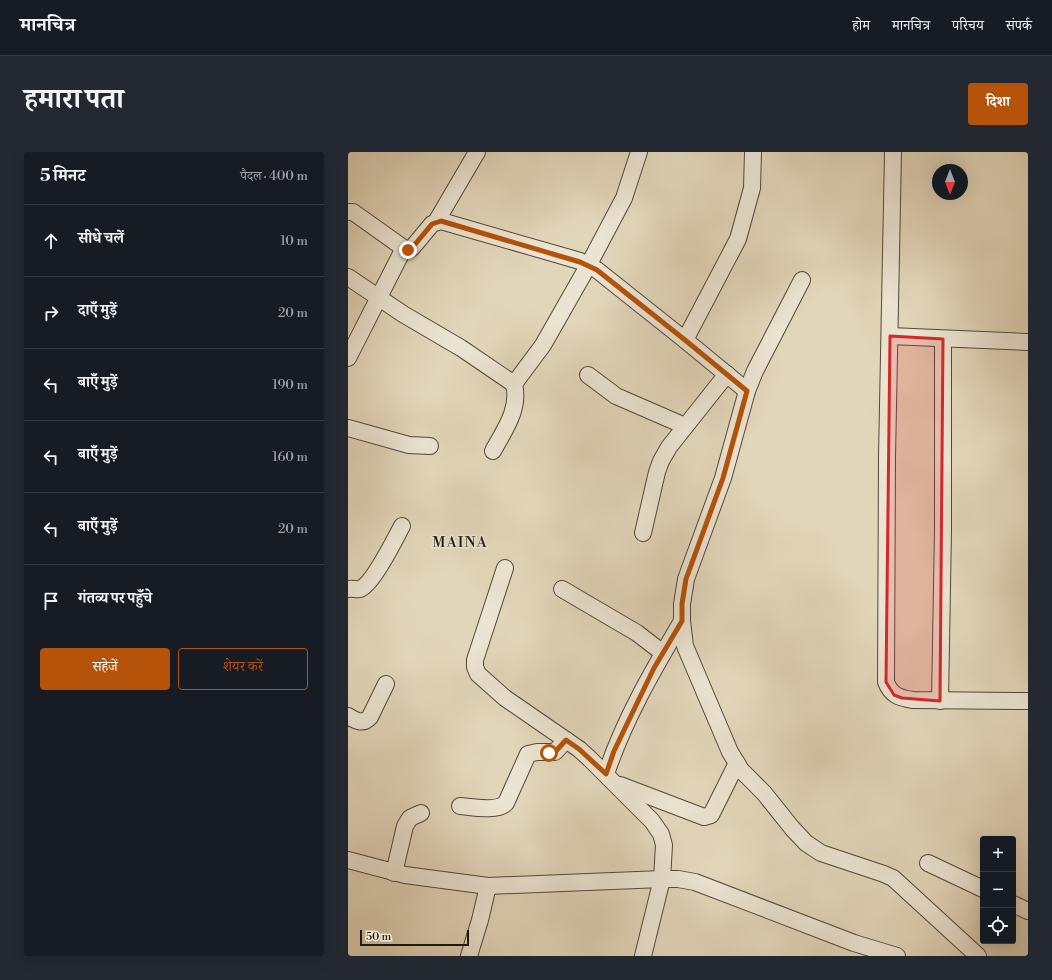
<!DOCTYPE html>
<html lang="hi">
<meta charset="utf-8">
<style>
body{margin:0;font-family:"Libre Bodoni","Noto Serif Devanagari",serif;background:#242831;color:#f1f3f6}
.controls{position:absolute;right:12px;bottom:12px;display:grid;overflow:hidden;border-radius:4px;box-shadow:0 4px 16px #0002}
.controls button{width:36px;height:36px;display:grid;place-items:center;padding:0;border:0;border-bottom:1px solid #363941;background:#171b24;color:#f1f3f6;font:20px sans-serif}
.compass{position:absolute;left:584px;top:12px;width:36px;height:36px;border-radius:50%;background:#171b24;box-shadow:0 4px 16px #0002;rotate:180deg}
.scale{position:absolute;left:12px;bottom:10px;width:109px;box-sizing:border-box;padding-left:4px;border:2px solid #22190f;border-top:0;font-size:11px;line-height:14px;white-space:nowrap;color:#22190f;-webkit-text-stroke:3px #ece4d2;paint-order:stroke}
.stop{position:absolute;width:12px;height:12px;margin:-9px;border:3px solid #b45309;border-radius:50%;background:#fff}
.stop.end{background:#b45309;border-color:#fff;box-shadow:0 1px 4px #0008}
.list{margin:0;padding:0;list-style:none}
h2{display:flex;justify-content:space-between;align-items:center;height:52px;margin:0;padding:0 16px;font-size:17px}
h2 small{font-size:13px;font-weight:400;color:#9ea1a6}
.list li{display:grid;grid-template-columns:26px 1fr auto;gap:12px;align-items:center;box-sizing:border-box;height:72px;padding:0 16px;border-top:1px solid #363941}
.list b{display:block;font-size:15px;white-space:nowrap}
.list em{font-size:13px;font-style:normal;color:#9ea1a6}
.actions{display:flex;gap:8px;padding:12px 16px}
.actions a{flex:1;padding:9px 0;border:1px solid #b45309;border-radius:4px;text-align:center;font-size:14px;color:#b45309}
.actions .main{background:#b45309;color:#fff}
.icon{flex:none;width:22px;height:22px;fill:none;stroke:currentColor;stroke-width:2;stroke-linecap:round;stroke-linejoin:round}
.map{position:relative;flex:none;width:680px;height:804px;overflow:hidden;border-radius:4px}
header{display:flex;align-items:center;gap:24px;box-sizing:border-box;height:56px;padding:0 20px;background:#171b24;border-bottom:1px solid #363941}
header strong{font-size:19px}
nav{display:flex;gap:22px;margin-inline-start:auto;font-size:14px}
.intro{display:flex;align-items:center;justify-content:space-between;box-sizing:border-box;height:96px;padding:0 24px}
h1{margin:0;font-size:28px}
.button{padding:10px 18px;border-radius:4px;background:#b45309;color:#fff;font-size:14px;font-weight:700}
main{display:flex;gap:24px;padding:0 24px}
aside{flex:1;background:#171b24;border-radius:4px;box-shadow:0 4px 16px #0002}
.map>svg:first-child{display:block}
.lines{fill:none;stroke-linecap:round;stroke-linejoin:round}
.minor-casing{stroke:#52483a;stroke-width:18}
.minor{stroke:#ece4d2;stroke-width:16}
.route{stroke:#b45309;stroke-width:5}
.marked{fill:#d62828;fill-opacity:0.2;stroke:#d62828;stroke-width:3;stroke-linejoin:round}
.labels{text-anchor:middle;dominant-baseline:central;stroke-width:3;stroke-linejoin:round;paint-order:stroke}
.quarter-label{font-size:15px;letter-spacing:1px;fill:#22190f;stroke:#ece4d2}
</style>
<header>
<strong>मानचित्र</strong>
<nav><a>होम</a><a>मानचित्र</a><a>परिचय</a><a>संपर्क</a></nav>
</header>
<div class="intro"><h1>हमारा पता</h1><a class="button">दिशा</a></div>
<main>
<aside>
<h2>5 मिनट<small>पैदल · 400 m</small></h2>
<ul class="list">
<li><svg class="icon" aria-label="ahead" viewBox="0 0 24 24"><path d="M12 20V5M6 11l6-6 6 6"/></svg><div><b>सीधे चलें</b></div><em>10 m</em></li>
<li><svg class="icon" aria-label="right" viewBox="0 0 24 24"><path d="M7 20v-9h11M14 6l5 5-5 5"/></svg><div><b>दाएँ मुड़ें</b></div><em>20 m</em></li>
<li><svg class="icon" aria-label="left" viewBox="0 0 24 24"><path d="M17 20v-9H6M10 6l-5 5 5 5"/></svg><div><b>बाएँ मुड़ें</b></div><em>190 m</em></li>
<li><svg class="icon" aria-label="left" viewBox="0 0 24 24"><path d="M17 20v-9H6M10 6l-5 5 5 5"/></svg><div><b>बाएँ मुड़ें</b></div><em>160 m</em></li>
<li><svg class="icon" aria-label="left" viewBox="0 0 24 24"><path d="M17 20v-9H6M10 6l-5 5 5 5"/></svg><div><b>बाएँ मुड़ें</b></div><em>20 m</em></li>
<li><svg class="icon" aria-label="arrive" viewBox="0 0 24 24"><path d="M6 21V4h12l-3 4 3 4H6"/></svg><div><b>गंतव्य पर पहुँचे</b></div></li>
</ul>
<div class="actions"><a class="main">सहेजें</a><a>शेयर करें</a></div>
</aside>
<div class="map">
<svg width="680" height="804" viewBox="0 0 680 804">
<rect width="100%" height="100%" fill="#e2d6ba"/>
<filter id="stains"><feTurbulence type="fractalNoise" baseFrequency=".005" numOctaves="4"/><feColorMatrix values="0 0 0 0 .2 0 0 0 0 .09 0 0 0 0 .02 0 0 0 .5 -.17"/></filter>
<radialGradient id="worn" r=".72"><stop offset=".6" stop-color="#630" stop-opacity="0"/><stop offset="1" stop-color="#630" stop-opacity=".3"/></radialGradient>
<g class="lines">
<g class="minor-casing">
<g id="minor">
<path d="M545,0L539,305L538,530C543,543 551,546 565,548L680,549"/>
<polyline points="0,60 5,60 57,97 60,98 64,96 84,72 93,69 232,109 249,118 337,188 390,87 404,36 405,0"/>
<polyline points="88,70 129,0"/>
<polyline points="0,125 55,162 113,196 166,232 195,193 240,114 276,46 291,0"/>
<polyline points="454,128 407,219 399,239 375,326 338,427 334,452 334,469 337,494 382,600 393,618 416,641 444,676 458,691 473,701 536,722 545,726 630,804"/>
<polyline points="542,184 680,190"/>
<polyline points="337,188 399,239"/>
<polyline points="0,206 56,96"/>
<polyline points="240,223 268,244 337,274"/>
<polyline points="0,276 61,293 82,294"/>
<path d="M145,299C157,277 172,257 166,232"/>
<polyline points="295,381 309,320 313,309 321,295 379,222"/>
<polyline points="157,416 127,508 127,515 130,522 157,546 231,597 242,607 304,669 313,682 316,693 314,727 295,804"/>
<path d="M0,437C4,436 9,438 12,437C25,432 47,387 54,374"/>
<polyline points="214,437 289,481 315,501"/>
<polyline points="592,549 595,377 595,187"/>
<path d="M0,564C8,569 15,573 22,565L38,532"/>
<path d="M258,622C276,568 305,518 334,469"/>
<polyline points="272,633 356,665 363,663 389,611"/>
<path d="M112,654C124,655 149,660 158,651L180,602L189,600H207L218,588"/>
<polyline points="0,708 57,723 140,734 314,727 330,727 347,730 506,791 549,804"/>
<polyline points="580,711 635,737"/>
<polyline points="46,721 57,674 62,666 73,661"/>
<polyline points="665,752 680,759"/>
<polyline points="121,804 132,768 140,734"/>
</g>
</g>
<use href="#minor" class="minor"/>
</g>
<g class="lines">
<polyline class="route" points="60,98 64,96 84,72 93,69 232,110 249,118 337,188 399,239 375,326 338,427 334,452 334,469 306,516 266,599 258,622 231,597 218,588 207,600 201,601"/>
</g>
<path class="marked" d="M542,184L595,187L592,549L554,546L546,543L538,530Z"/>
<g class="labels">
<g class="quarter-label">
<text x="112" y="390">MAINA</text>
</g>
</g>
<rect width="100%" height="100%" filter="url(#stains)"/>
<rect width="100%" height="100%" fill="url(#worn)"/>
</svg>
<div class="controls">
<button>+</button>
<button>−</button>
<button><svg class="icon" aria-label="locate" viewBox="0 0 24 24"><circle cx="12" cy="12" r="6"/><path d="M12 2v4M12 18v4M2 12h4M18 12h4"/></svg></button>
</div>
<svg class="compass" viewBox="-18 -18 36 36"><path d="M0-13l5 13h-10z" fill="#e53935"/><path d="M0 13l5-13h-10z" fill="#9ea1a6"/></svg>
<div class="scale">50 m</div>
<div class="stop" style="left:201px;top:601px"></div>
<div class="stop end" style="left:60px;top:98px"></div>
</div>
</main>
